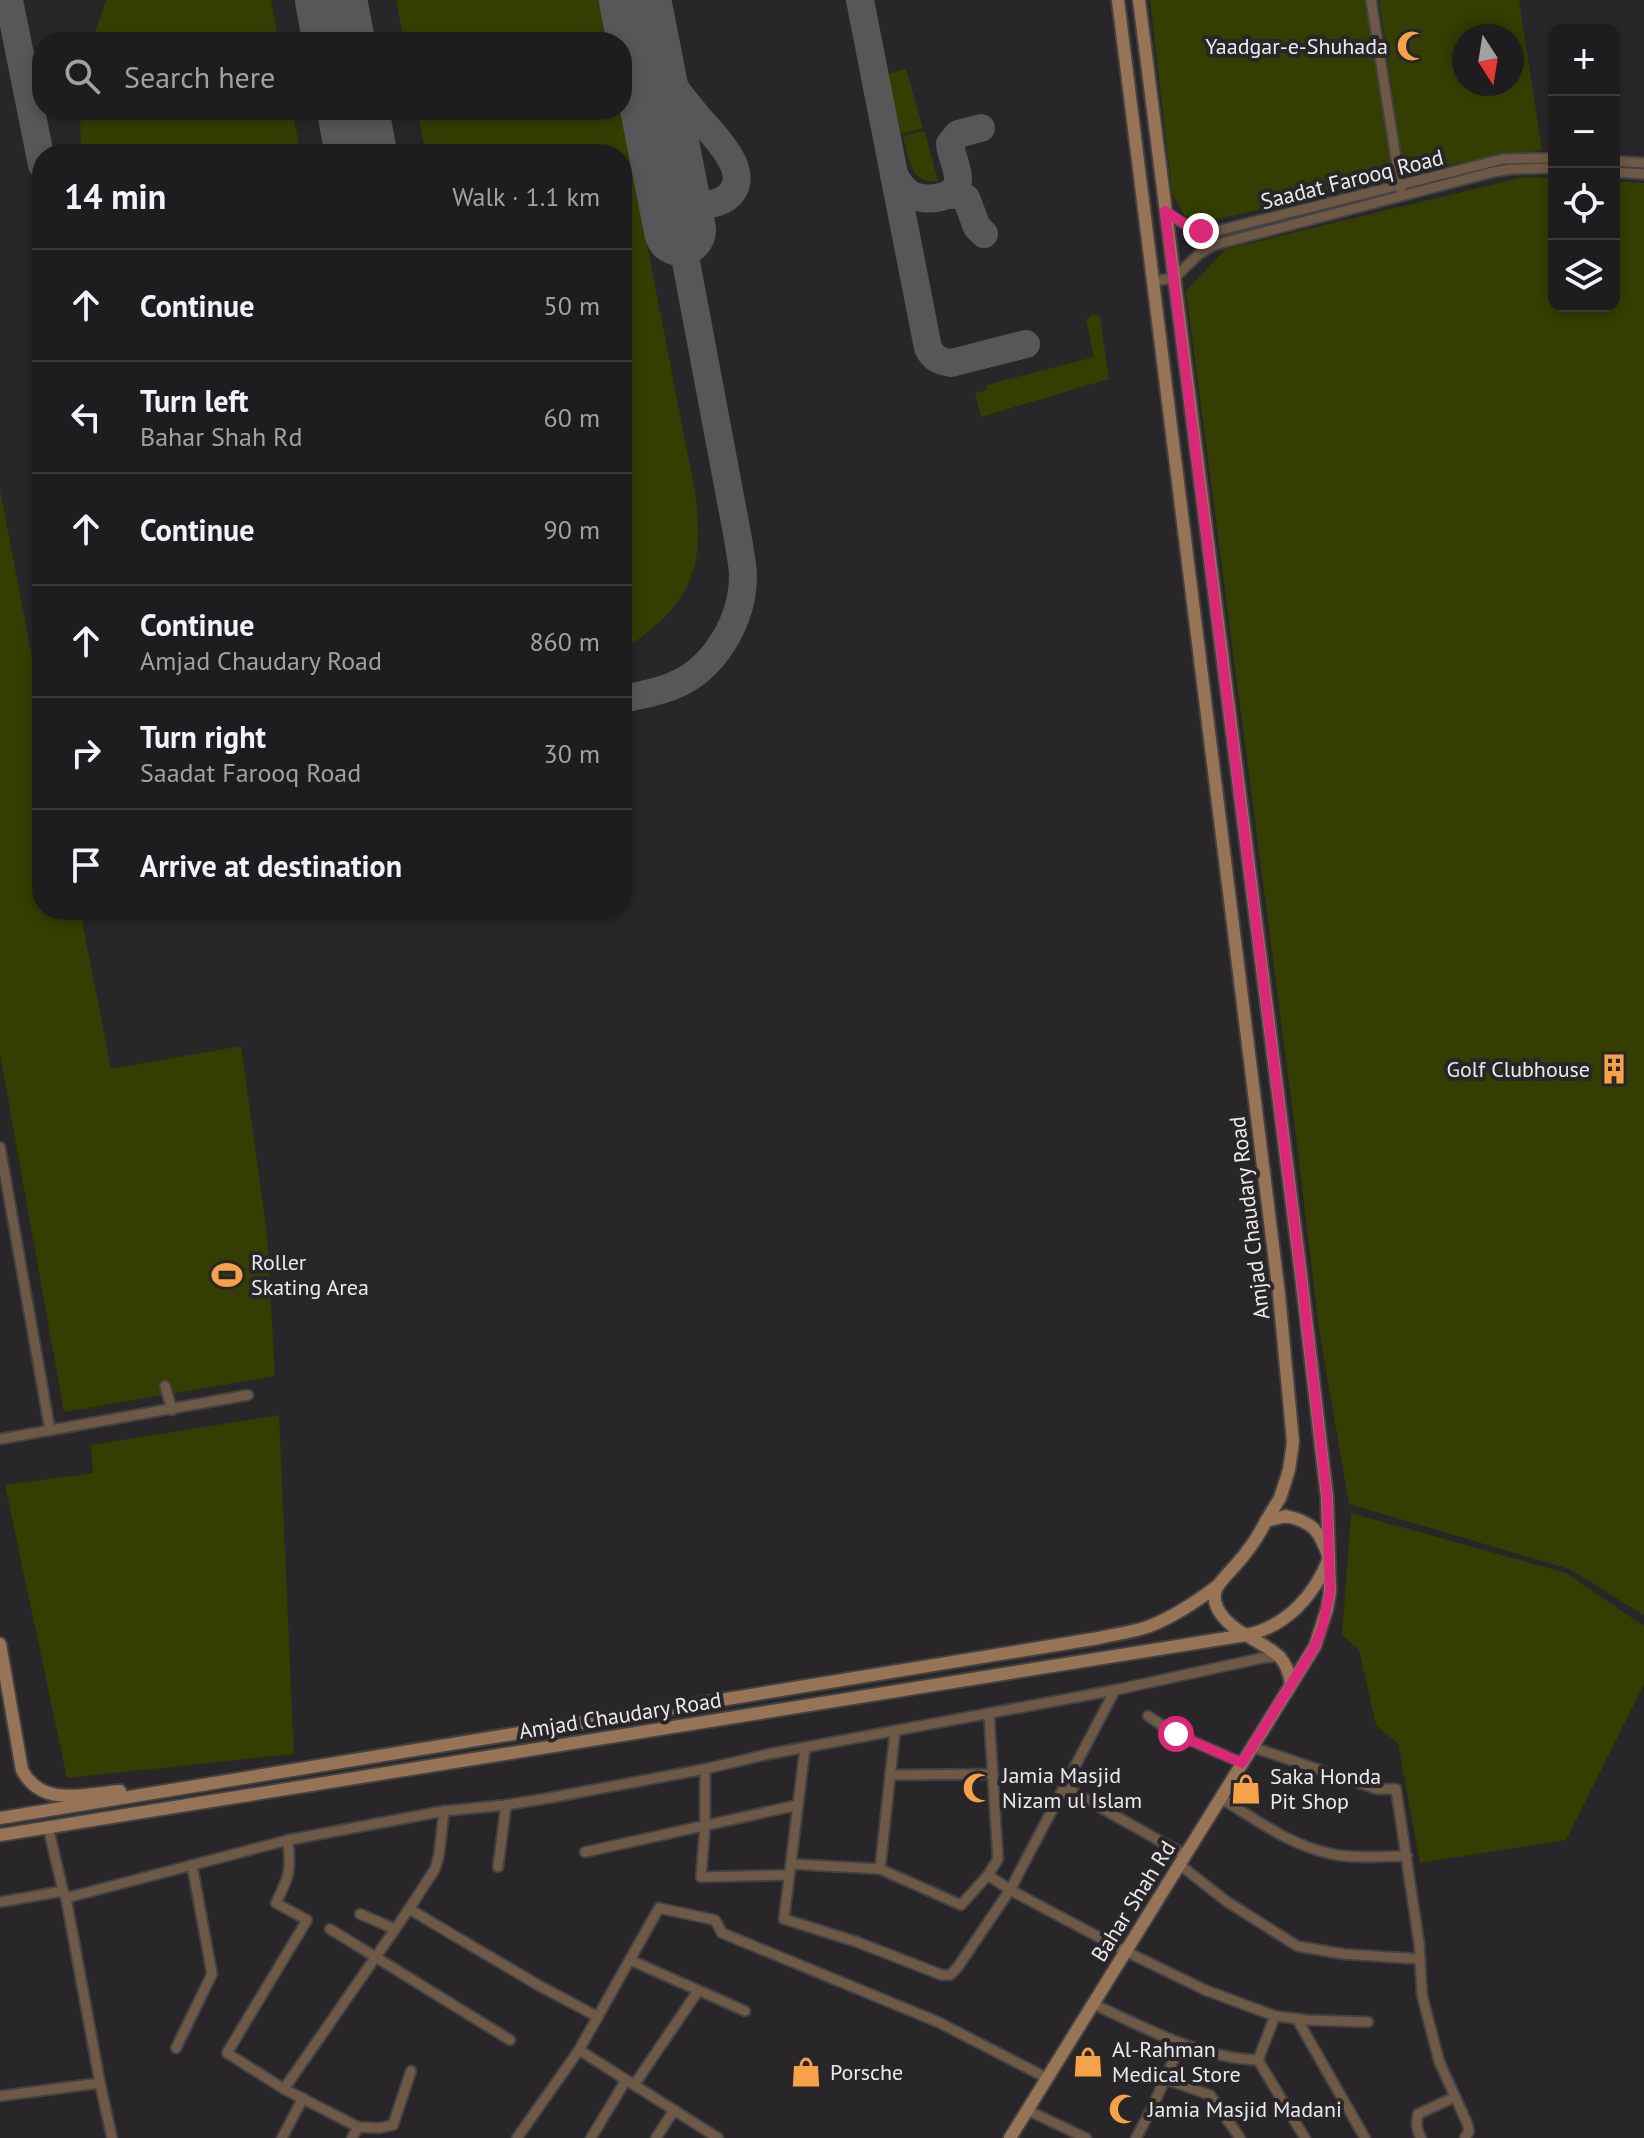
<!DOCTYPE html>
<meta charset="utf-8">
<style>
body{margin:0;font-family:"PT Sans",sans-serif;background:#2b292b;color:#f1f3f6}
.controls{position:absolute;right:24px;top:24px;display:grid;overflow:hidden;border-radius:16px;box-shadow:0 4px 12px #0003}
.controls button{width:72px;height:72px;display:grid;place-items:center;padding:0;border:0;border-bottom:2px solid #3c3a3c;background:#1e1c1e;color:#f1f3f6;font:40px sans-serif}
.compass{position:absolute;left:1452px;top:24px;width:72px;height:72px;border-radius:50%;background:#1e1c1e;box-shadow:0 4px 12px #0003;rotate:168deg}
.stop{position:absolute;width:24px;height:24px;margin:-18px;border:6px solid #db2777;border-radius:50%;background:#fff}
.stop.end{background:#db2777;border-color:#fff;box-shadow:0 2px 8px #0008}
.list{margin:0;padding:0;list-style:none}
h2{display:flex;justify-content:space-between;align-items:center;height:104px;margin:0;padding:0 32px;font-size:34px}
h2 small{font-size:26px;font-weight:400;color:#a1a1a4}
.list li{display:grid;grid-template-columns:52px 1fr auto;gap:24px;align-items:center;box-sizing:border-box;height:112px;padding:0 32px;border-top:2px solid #3c3a3c}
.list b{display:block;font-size:30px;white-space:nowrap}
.list p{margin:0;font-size:26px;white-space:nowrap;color:#a1a1a4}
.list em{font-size:26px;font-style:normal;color:#a1a1a4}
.icon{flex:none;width:44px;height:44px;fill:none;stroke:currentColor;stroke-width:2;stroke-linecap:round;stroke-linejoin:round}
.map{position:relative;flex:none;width:1644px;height:2138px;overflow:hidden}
.search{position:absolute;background:#1e1c1e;box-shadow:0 4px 12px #0003;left:32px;top:32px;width:600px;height:88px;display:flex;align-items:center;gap:20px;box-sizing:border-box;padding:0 28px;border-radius:32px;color:#a1a1a4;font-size:30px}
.panel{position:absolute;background:#1e1c1e;box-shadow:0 4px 12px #0003;left:32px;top:144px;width:600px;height:776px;border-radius:32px}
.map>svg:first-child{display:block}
.green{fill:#333e00;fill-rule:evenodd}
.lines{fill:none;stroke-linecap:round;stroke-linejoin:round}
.taxiway{stroke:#585658;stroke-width:28}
.runway{stroke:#585658;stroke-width:72}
.street-casing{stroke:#434243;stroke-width:13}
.secondary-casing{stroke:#434243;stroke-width:16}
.street{stroke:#6e5946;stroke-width:9}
.secondary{stroke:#977456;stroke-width:12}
.route{stroke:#db2777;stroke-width:10}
.labels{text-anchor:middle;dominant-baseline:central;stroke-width:8;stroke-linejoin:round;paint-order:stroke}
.poi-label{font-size:22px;fill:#ecebec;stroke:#282628;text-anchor:start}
.street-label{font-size:22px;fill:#ecebec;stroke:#282628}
</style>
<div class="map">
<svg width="1644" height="2138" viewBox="0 0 1644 2138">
<rect width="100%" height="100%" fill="#282628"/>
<g class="green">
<polygon points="106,0 271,0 279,42 92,42"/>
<polygon points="396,0 600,0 608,42 404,42"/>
<polygon points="1150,0 1365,0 1394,178 1205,222 1184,215 1172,193"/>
<path d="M1379,0H1519L1542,150L1404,172ZM1464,36H1512V84H1464Z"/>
<polygon points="906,69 923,128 901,134 886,74"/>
<polygon points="80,110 292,110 301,154 81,154"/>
<path d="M417,110H621L695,492C706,571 690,606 623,650L622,154H426Z"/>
<path d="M922,131L925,132L938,181C910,185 909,157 903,136Z"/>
<polygon points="1524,177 1554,178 1554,306 1614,306 1614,181 1644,183 1644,1615 1569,1569 1349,1504 1319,1330 1298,1152 1186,291 1226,249"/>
<polygon points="1092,315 1098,315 1100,317 1109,379 981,417 975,393 987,390 986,385 1094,357 1086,320"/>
<polygon points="0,489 42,710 42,910 80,910 111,1069 241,1046 267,1234 275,1376 64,1412 0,1054"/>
<polygon points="279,1415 294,1754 67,1778 5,1485 93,1473 91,1445"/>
<polygon points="1351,1513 1566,1573 1644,1626 1644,1684 1566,1840 1420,1863 1398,1744 1376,1725 1359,1650 1342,1635"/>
</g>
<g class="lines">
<g class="taxiway">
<polyline points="9,0 42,165"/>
<path d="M860,0L928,348C934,359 939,361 951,363L1026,344"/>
<path d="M636,9C646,31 654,56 667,77C676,90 686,103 697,116C712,134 757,175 726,198C710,209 690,204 673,197C657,160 652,132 653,93"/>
<path d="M894,175C898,182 903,190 910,194C923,202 956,200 958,181C959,169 951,156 950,144L958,134L981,128"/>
<polyline points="948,195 958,195 966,198 977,227 984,234"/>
<path d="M622,699C638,696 654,693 670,687C714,671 743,621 743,575C743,565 740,554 739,544L680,230"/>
</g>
<g class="runway">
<polyline points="331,0 339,42"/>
<polyline points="635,0 680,230"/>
<polyline points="353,110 361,154"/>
</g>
<g class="street-casing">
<g id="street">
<polyline points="1371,0 1401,190"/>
<polyline points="1614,161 1644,163"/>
<polyline points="1614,172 1644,174"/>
<path d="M1165,211C1180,223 1194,231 1213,232L1503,159L1554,158"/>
<polyline points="1154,281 1174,278 1199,254 1214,245 1229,241 1493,172 1512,169 1554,168"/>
<polyline points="0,1147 50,1430"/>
<polyline points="165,1386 172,1410"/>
<polyline points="0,1439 248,1395"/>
<polyline points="1115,1690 1010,1890 1125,1951 1205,1990 1275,2016 1307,2020 1368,2022"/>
<polyline points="1148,1716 1176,1734 1242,1763"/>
<polyline points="1252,1747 1377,1789 1396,1789 1419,1943 1422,1995 1439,2061 1467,2123 1469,2131 1465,2138"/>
<polyline points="705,1769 705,1826 701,1877 789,1875"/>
<polyline points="890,1775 993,1774"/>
<polyline points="1064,1787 1185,1855"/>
<path d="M1220,1798C1256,1819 1290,1846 1332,1854C1355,1859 1383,1856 1407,1856"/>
<polyline points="444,1811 439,1855 435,1869 409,1909 538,1985 598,2017"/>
<polyline points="48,1827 63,1891 66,1898 100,2083 112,2138"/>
<path d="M288,1840C291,1872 290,1874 276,1903L307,1920L227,2053L284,2089L409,1909"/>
<polyline points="585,1852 798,1805"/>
<polyline points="791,1864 880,1869 961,1905 988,1875 1010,1890 957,1968 950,1975 942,1975 857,1942 784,1919 805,1748"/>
<polyline points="1179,1864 1226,1901 1297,1946 1343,1954 1420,1959"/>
<polyline points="498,1867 506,1805"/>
<polyline points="880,1869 895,1731"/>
<polyline points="988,1875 998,1859 989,1714"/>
<polyline points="66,1898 288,1840 444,1811 506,1805 549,1798 705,1769 769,1754 1115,1690 1262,1658 1281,1656"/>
<polyline points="0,1902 63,1891"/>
<polyline points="360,1914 395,1929"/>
<polyline points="330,1929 510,2040"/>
<polyline points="630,1960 745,2011"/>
<path d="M1093,2004C1145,2028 1200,2058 1258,2060"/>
<polyline points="1275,2016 1258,2060 1305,2138"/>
<polyline points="1297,2019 1365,2138"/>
<polyline points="176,2048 212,1974 192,1865"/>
<polyline points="1165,2079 1210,2095 1240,2138"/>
<polyline points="634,2085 698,1991"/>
<polyline points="284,2089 358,2127 352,2138"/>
<polyline points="0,2096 100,2083"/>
<polyline points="1027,2110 1086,2138"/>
<polyline points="358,2127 379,2128 393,2125 411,2071"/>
<polyline points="282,2138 303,2098"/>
<polyline points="517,2138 579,2050"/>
<polyline points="591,2138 626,2080"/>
<polyline points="656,2138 674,2110"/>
<polyline points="718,2138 579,2050 659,1908 715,1920 722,1933 938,2022 1047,2078"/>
<polyline points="1136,2138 1153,2106 1181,2043"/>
<path d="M1421,2138C1416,2129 1416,2124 1418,2114L1455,2097"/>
</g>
</g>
<g class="secondary-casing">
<g id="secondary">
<polyline points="1118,0 1279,1294 1293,1442 1289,1470 1280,1498 1266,1521"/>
<path d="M1286,1516C1314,1522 1320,1532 1329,1558C1315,1595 1286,1627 1246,1635C1231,1627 1209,1609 1216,1589C1221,1579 1238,1564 1245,1554C1253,1544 1260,1533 1266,1521Z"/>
<path d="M0,1644L22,1770C42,1808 84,1794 120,1791"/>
<path d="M0,1818L1099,1638C1116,1634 1134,1632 1150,1626C1175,1616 1196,1602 1217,1586"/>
<path d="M0,1835L1246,1635C1271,1651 1286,1652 1291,1684"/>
<polyline points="1010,2138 1315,1646 1327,1609 1330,1592 1327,1497 1301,1275 1139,0"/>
</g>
</g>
<use href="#street" class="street"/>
<use href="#secondary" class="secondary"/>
</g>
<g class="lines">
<polyline class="route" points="1176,1734 1242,1763 1315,1646 1322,1628 1330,1592 1327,1497 1301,1275 1165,211 1188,226 1201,231"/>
</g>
<defs>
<g id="mosque-bare" transform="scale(2.4)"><path d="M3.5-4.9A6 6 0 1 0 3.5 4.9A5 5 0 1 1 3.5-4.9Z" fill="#f7a149" stroke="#282628" stroke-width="2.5" paint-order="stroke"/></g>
<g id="building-bare" transform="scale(2.4)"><path d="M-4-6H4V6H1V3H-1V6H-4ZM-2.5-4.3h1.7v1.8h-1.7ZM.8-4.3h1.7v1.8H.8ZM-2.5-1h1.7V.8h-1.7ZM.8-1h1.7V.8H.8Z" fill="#f7a149" stroke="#282628" stroke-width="2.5" paint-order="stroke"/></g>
<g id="stadium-bare" transform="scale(2.4)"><path d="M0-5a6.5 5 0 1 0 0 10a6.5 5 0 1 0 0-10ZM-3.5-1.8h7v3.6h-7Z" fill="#f7a149" stroke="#282628" stroke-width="2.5" paint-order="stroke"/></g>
<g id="shop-bare" transform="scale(2.4)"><path d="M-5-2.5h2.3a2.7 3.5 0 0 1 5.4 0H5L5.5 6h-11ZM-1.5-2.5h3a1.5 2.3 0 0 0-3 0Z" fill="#f7a149" stroke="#282628" stroke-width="2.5" paint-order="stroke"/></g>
</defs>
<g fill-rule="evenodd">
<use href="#mosque-bare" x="1412" y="46"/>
<use href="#building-bare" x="1614" y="1069"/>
<use href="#stadium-bare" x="227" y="1275"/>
<use href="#mosque-bare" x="978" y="1788"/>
<use href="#shop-bare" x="1246" y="1789"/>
<use href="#shop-bare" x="1088" y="2062"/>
<use href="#shop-bare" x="806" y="2072"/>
<use href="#mosque-bare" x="1124" y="2109"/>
</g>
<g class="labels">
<g class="poi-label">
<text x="1388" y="46" text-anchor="end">Yaadgar-e-Shuhada</text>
<text x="1590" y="1069" text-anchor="end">Golf Clubhouse</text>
<text x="251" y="1262">Roller<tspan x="251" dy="25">Skating Area</tspan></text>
<text x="1002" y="1775">Jamia Masjid<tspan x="1002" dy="25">Nizam ul Islam</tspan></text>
<text x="1270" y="1776">Saka Honda<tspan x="1270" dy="25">Pit Shop</tspan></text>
<text x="1112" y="2049">Al-Rahman<tspan x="1112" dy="25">Medical Store</tspan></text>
<text x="830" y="2072">Porsche</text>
<text x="1148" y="2109">Jamia Masjid Madani</text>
</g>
<g class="street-label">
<text transform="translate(1352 179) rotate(-14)">Saadat Farooq Road</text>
<text transform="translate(1249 1218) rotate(-97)">Amjad Chaudary Road</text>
<text transform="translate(620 1715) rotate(-9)">Amjad Chaudary Road</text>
<text transform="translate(1133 1901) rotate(-58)">Bahar Shah Rd</text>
</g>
</g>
</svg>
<div class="controls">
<button>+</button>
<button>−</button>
<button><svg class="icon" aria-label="locate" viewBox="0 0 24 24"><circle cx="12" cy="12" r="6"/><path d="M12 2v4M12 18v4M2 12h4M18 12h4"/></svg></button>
<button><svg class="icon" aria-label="layers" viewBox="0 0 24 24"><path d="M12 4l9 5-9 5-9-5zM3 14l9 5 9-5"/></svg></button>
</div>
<svg class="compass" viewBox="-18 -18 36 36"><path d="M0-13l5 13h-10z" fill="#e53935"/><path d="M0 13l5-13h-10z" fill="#a1a1a4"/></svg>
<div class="stop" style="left:1176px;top:1734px"></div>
<div class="stop end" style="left:1201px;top:231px"></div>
<div class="search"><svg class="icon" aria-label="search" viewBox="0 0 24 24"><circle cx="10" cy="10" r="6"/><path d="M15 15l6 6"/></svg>Search here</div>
<section class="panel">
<h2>14 min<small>Walk · 1.1 km</small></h2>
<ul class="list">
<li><svg class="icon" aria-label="ahead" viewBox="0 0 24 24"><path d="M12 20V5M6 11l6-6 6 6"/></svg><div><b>Continue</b></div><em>50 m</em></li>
<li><svg class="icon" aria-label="left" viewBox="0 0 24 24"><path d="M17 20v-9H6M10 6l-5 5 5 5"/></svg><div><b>Turn left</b><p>Bahar Shah Rd</p></div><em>60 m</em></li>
<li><svg class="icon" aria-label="ahead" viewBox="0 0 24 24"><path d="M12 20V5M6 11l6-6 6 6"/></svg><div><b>Continue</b></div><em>90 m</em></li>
<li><svg class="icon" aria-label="ahead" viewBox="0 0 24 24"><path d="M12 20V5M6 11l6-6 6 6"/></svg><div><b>Continue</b><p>Amjad Chaudary Road</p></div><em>860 m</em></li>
<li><svg class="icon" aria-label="right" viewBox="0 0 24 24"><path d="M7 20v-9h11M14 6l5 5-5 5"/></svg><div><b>Turn right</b><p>Saadat Farooq Road</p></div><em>30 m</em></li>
<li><svg class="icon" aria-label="arrive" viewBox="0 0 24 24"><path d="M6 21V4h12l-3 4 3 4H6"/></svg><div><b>Arrive at destination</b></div></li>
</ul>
</section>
</div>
